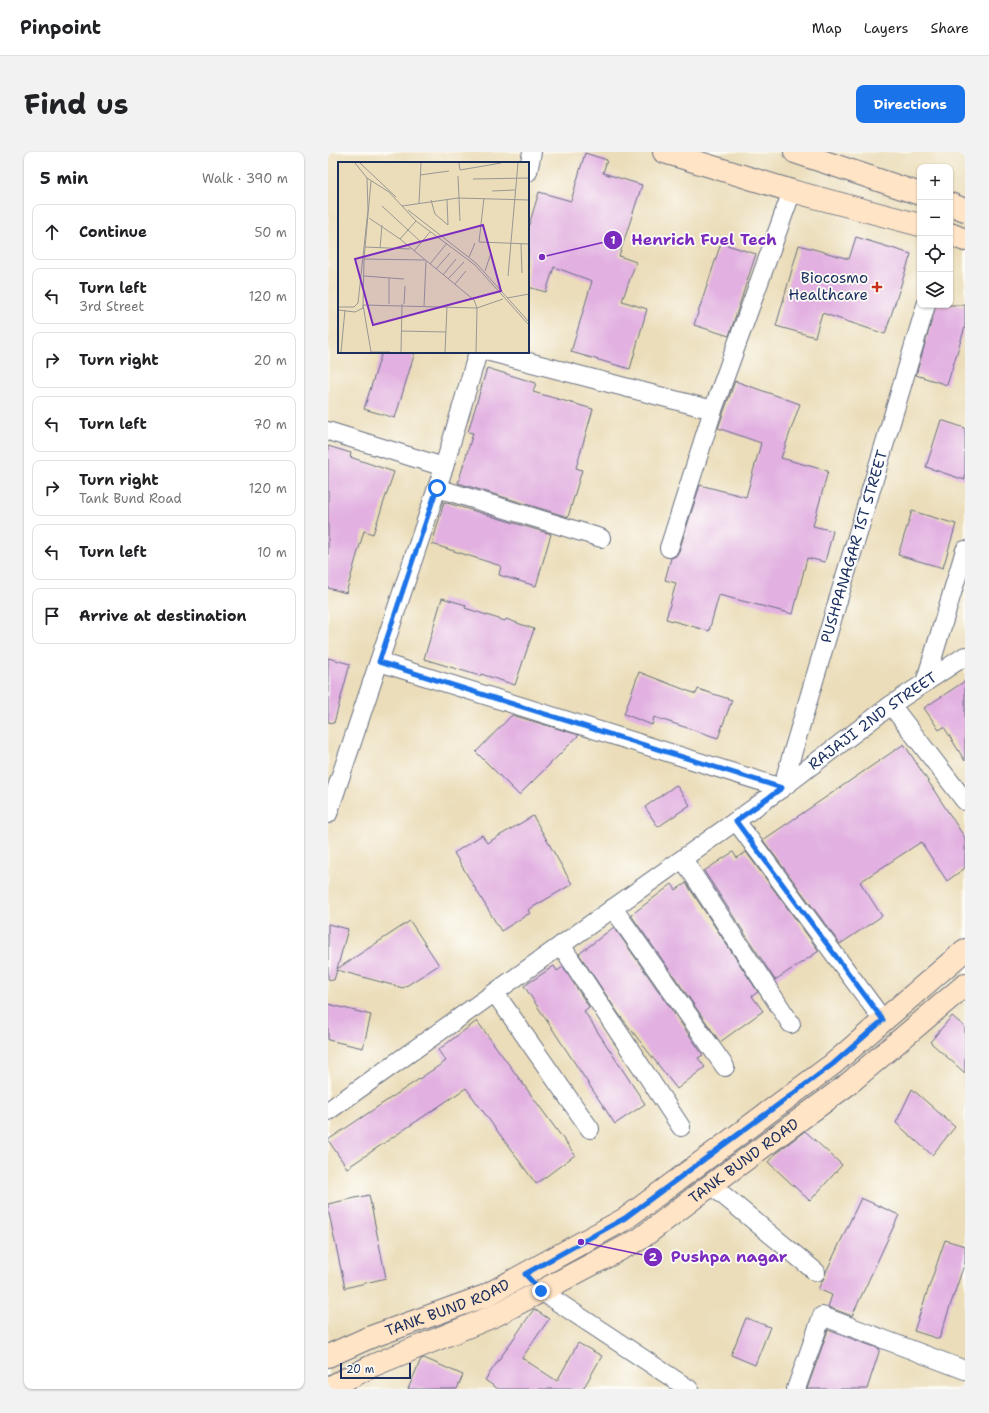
<!DOCTYPE html>
<meta charset="utf-8">
<style>
body{margin:0;font-family:"Shantell Sans",sans-serif;background:#f2f2f2;color:#202124}
.controls{position:absolute;right:12px;top:12px;display:grid;overflow:hidden;border-radius:8px;box-shadow:0 1px 3px #0004}
.controls button{width:36px;height:36px;display:grid;place-items:center;padding:0;border:0;border-bottom:1px solid #e0e0e0;background:#fff;color:#202124;font:20px sans-serif}
.scale{position:absolute;left:12px;bottom:10px;width:71px;box-sizing:border-box;padding-left:4px;border:2px solid #1b2f5e;border-top:0;font-size:11px;line-height:14px;white-space:nowrap;color:#1b2f5e;-webkit-text-stroke:3px #fdfcf7;paint-order:stroke}
.stop{position:absolute;width:12px;height:12px;margin:-9px;border:3px solid #1a73e8;border-radius:50%;background:#fff}
.stop.end{background:#1a73e8;border-color:#fff;box-shadow:0 1px 4px #0008}
.list{margin:0;padding:0;list-style:none}
h2{display:flex;justify-content:space-between;align-items:center;height:52px;margin:0;padding:0 16px;font-size:17px}
h2 small{font-size:13px;font-weight:400;color:#757577}
.list li{display:grid;grid-template-columns:26px 1fr auto;gap:12px;align-items:center;box-sizing:border-box;height:56px;margin:0 8px 8px;padding:0 8px;border:1px solid #e0e0e0;border-radius:8px}
.list b{display:block;font-size:15px;white-space:nowrap}
.list p{margin:0;font-size:13px;white-space:nowrap;color:#757577}
.list em{font-size:13px;font-style:normal;color:#757577}
.icon{flex:none;width:22px;height:22px;fill:none;stroke:currentColor;stroke-width:2;stroke-linecap:round;stroke-linejoin:round}
.map{position:relative;flex:none;width:637px;height:1237px;overflow:hidden;border-radius:8px}
header{display:flex;align-items:center;gap:24px;box-sizing:border-box;height:56px;padding:0 20px;background:#fff;border-bottom:1px solid #e0e0e0}
header strong{font-size:19px}
nav{display:flex;gap:22px;margin-inline-start:auto;font-size:14px}
.intro{display:flex;align-items:center;justify-content:space-between;box-sizing:border-box;height:96px;padding:0 24px}
h1{margin:0;font-size:28px}
.button{padding:10px 18px;border-radius:8px;background:#1a73e8;color:#fff;font-size:14px;font-weight:700}
main{display:flex;gap:24px;padding:0 24px}
aside{flex:1;background:#fff;border-radius:8px;box-shadow:0 1px 3px #0004}
.map>svg:first-child{display:block}
.building{fill:#e2b1e1}
.lines{fill:none;stroke-linecap:round;stroke-linejoin:round}
.minor-casing{stroke:#646c7e;stroke-width:20}
.secondary-casing{stroke:#646c7e;stroke-width:24}
.minor{stroke:#fff;stroke-width:18}
.secondary{stroke:#ffe4c6;stroke-width:22}
.route{stroke:#1a73e8;stroke-width:5}
.poi-dot{fill:#c8321e;stroke:#fdfcf7;stroke-width:1.5}
.labels{text-anchor:middle;dominant-baseline:central;stroke-width:3.5;stroke-linejoin:round;paint-order:stroke}
.poi-label{font-size:15px;fill:#1b2f5e;stroke:#fdfcf7;text-anchor:end}
.street-label{font-size:15px;fill:#1b2f5e;stroke:#fdfcf7}
.inset-road{fill:none;stroke:#989795;stroke-width:1}
.view{fill:#7b2cbf;fill-opacity:0.15;stroke:#7b2cbf;stroke-width:2}
.inset-edge{fill:none;stroke:#1b2f5e;stroke-width:2}
.leader{fill:none;stroke:#7b2cbf;stroke-width:1.5}
.callout-dot{fill:#7b2cbf;stroke:#fdfcf7;stroke-width:1.5}
.mark-label{font-size:12px;text-anchor:middle;font-weight:bold;fill:#fff}
.callout-label{font-size:16px;text-anchor:middle;font-weight:bold;fill:#7b2cbf;stroke:#fdfcf7;stroke-width:3.5;stroke-linejoin:round;paint-order:stroke}
</style>
<header>
<strong>Pinpoint</strong>
<nav><a>Map</a><a>Layers</a><a>Share</a></nav>
</header>
<div class="intro"><h1>Find us</h1><a class="button">Directions</a></div>
<main>
<aside>
<h2>5 min<small>Walk · 390 m</small></h2>
<ul class="list">
<li><svg class="icon" aria-label="ahead" viewBox="0 0 24 24"><path d="M12 20V5M6 11l6-6 6 6"/></svg><div><b>Continue</b></div><em>50 m</em></li>
<li><svg class="icon" aria-label="left" viewBox="0 0 24 24"><path d="M17 20v-9H6M10 6l-5 5 5 5"/></svg><div><b>Turn left</b><p>3rd Street</p></div><em>120 m</em></li>
<li><svg class="icon" aria-label="right" viewBox="0 0 24 24"><path d="M7 20v-9h11M14 6l5 5-5 5"/></svg><div><b>Turn right</b></div><em>20 m</em></li>
<li><svg class="icon" aria-label="left" viewBox="0 0 24 24"><path d="M17 20v-9H6M10 6l-5 5 5 5"/></svg><div><b>Turn left</b></div><em>70 m</em></li>
<li><svg class="icon" aria-label="right" viewBox="0 0 24 24"><path d="M7 20v-9h11M14 6l5 5-5 5"/></svg><div><b>Turn right</b><p>Tank Bund Road</p></div><em>120 m</em></li>
<li><svg class="icon" aria-label="left" viewBox="0 0 24 24"><path d="M17 20v-9H6M10 6l-5 5 5 5"/></svg><div><b>Turn left</b></div><em>10 m</em></li>
<li><svg class="icon" aria-label="arrive" viewBox="0 0 24 24"><path d="M6 21V4h12l-3 4 3 4H6"/></svg><div><b>Arrive at destination</b></div></li>
</ul>
</aside>
<div class="map">
<svg width="637" height="1237" viewBox="0 0 637 1237">
<rect width="100%" height="100%" fill="#fdfcf7"/>
<filter id="ink" filterUnits="userSpaceOnUse"><feTurbulence type="fractalNoise" baseFrequency=".025" numOctaves="2"/><feDisplacementMap in="SourceGraphic" scale="8" xChannelSelector="R" yChannelSelector="G"/><feConvolveMatrix kernelMatrix="1 2 1 2 8 2 1 2 1" color-interpolation-filters="sRGB"/></filter>
<filter id="wash" filterUnits="userSpaceOnUse"><feTurbulence type="fractalNoise" baseFrequency=".012" numOctaves="4" result="noise"/><feDisplacementMap in="SourceGraphic" scale="16" xChannelSelector="R" yChannelSelector="G"/><feGaussianBlur stdDeviation="0.9" result="paint"/><feColorMatrix in="noise" values="0 0 0 0 0 0 0 0 0 0 0 0 0 0 0 0 0 1.4 0 .05"/><feComposite in="paint" operator="in"/></filter>
<g filter="url(#wash)">
<rect width="100%" height="100%" fill="#ebddb9"/>
<g id="blocks">
<g class="building">
<polygon points="257,1 279,8 275,21 314,33 291,104 308,110 294,149 319,157 302,217 243,200 264,129 226,115 218,140 200,135 200,76 211,40 243,49"/>
<polygon points="528,85 583,102 557,182 494,161 487,185 448,174 471,93 521,107"/>
<polygon points="393,91 428,102 401,184 366,173"/>
<polygon points="608,153 637,153 637,175 619,233 588,223"/>
<polygon points="54,200 87,200 67,266 36,257"/>
<polygon points="159,216 208,231 205,240 265,257 248,316 254,318 240,365 130,331 145,281 140,280"/>
<polygon points="407,229 472,252 453,306 500,319 485,374 505,379 497,410 479,406 465,462 391,443 381,479 338,467 348,431 337,428 343,406 348,404 351,399 372,333 418,345 433,291 390,276"/>
<polygon points="613,268 637,276 637,328 598,315"/>
<polygon points="0,294 23,301 22,305 66,320 45,382 36,379 18,441 0,436"/>
<polygon points="116,350 223,382 208,434 171,423 173,414 104,392"/>
<polygon points="584,359 628,372 615,416 570,403"/>
<polygon points="114,446 138,453 137,456 177,469 178,467 206,477 187,533 153,522 152,524 96,507"/>
<polygon points="0,506 22,512 6,571 0,570"/>
<polygon points="311,520 368,542 370,537 404,548 390,586 326,565 324,573 296,562"/>
<polygon points="637,529 637,609 616,575 611,578 596,556"/>
<polygon points="184,563 251,583 191,643 148,600"/>
<polygon points="576,592 637,686 637,716 619,729 593,690 532,730 554,764 512,792 435,688"/>
<polygon points="348,633 362,653 330,675 317,655"/>
<polygon points="205,664 244,732 200,758 202,761 173,779 126,701 154,683 159,691"/>
<polygon points="405,700 409,706 418,700 491,799 447,828 376,719"/>
<polygon points="358,731 430,840 424,844 435,859 392,890 303,763 344,732 348,738"/>
<polygon points="82,769 111,813 75,836 9,818 6,828 0,827 0,772 20,777 9,817"/>
<polygon points="286,775 375,903 370,906 377,915 349,937 290,861 251,802"/>
<polygon points="226,814 229,819 235,815 261,855 256,859 317,952 287,972 196,834"/>
<polygon points="0,852 43,863 35,896 0,888"/>
<polygon points="624,864 637,875 637,921 602,890"/>
<polygon points="149,869 247,1003 208,1032 138,936 19,1016 0,988 118,909 110,898"/>
<polygon points="584,937 627,975 604,1003 568,971"/>
<polygon points="477,979 514,1013 482,1049 440,1010 448,1001"/>
<polygon points="41,1043 58,1126 17,1136 0,1057 0,1052"/>
<polygon points="533,1046 571,1063 524,1164 500,1155 504,1143 490,1137 496,1126 498,1120"/>
<polygon points="617,1088 637,1094 637,1110 611,1187 586,1179"/>
<polygon points="206,1157 221,1167 194,1206 229,1229 250,1191 274,1204 255,1237 170,1237 157,1228"/>
<polygon points="418,1166 442,1175 427,1213 403,1203"/>
<polygon points="500,1178 552,1197 539,1237 479,1237"/>
<polygon points="96,1206 135,1223 129,1237 80,1237 93,1207"/>
</g>
</g>
</g>
<g filter="url(#ink)">
<use href="#blocks" fill-opacity="0" stroke="#646c7e" stroke-width="1"/>
<g class="lines">
<g class="minor-casing">
<g id="minor">
<polyline points="200,20 204,0"/>
<polyline points="162,200 385,258"/>
<polyline points="0,279 116,315"/>
<polyline points="109,336 273,386"/>
<polyline points="341,396 385,258 464,39"/>
<polyline points="51,510 454,636"/>
<polyline points="597,531 637,398"/>
<polyline points="563,553 637,649"/>
<path id="s1" d="M454,636L598,153"/>
<polyline points="0,662 116,315 150,200"/>
<polyline points="408,669 555,868"/>
<polyline points="355,707 463,872"/>
<polyline points="285,756 397,915"/>
<polyline points="233,793 353,975"/>
<polyline points="167,841 262,977"/>
<path id="s2" d="M0,959L454,636L563,553L637,504"/>
<polyline points="383,1033 488,1120"/>
<polyline points="213,1139 361,1237"/>
<polyline points="468,1237 494,1164 637,1218"/>
</g>
</g>
<g class="secondary-casing">
<g id="secondary">
<polyline points="336,0 464,39 592,73"/>
<polyline points="467,0 592,42"/>
<polyline points="622,52 637,58"/>
<polyline points="622,82 637,88"/>
<path id="s3" d="M0,1204L40,1186L157,1144L297,1067L505,912L637,798"/>
<path id="s4" d="M0,1236L46,1213L168,1163L312,1087L383,1033L519,933L637,833"/>
</g>
</g>
<use href="#minor" class="minor"/>
<use href="#secondary" class="secondary"/>
</g>
</g>
<g class="lines" filter="url(#ink)">
<polyline class="route" points="109,336 51,510 454,636 408,669 555,868 505,912 297,1066 197,1122 213,1139"/>
</g>
<path class="poi-dot" d="M547 129h4v4h4v4h-4v4h-4v-4h-4v-4h4z"/>
<g class="labels">
<g class="poi-label">
<text x="540" y="126">Biocosmo<tspan x="540" dy="17">Healthcare</tspan></text>
</g>
<g class="street-label">
<text stroke="none"><textPath href="#s1" startOffset="252">PUSHPANAGAR 1ST STREET</textPath></text>
<text stroke="none"><textPath href="#s2" startOffset="670">RAJAJI 2ND STREET</textPath></text>
<text stroke="none"><textPath href="#s4" startOffset="476">TANK BUND ROAD</textPath></text>
<text stroke="none"><textPath href="#s3" startOffset="129">TANK BUND ROAD</textPath></text>
</g>
</g>
<g transform="translate(10 10)">
<rect width="191" height="191" fill="#ebddb9"/>
<path class="inset-road" d="M17,1L29,16L51,30L78,59L137,103L191,163M22,1L58,35M121,1L122,8L163,1M82,13L111,9M120,14L122,59M135,17L191,16M154,29L177,28M146,36L141,80L191,82M93,38L97,52L110,63L109,37M81,41L83,1M44,44L83,80M64,44L120,36L191,38M70,48L138,101L191,160M31,56L62,77L136,138L139,146L138,190M62,77L78,59M183,82L184,111M27,85L72,87M42,86L44,63M76,89L92,70M131,95L137,81M26,97L87,98M92,102L109,81M98,107L112,91M147,109L153,91M105,113L118,97M26,114L66,117M170,114L180,1M51,116V142M110,117L126,100M117,122L128,109M169,136L191,132M66,142L67,124M86,144L88,99M0,145H16L20,141L30,48L29,16M0,148L17,150L25,146L26,97L33,19M63,169L108,170M3,190L7,148M52,190H33L25,143L139,146L165,137M63,190L64,142M107,190L109,145"/>
<path class="view" d="M145,63L163,129L35,163L17,97Z"/>
<rect width="191" height="191" class="inset-edge"/>
</g>
<path class="leader" d="M214 105L285 88M253 1090L325 1105"/>
<g class="callout-dot">
<circle cx="214" cy="105" r="4"/>
<circle cx="253" cy="1090" r="4"/>
<circle cx="285" cy="88" r="10"/>
<circle cx="325" cy="1105" r="10"/>
</g>
<g class="mark-label">
<text x="285" y="92">1</text>
<text x="325" y="1109">2</text>
</g>
<g class="callout-label">
<text x="376" y="93">Henrich Fuel Tech</text>
<text x="401" y="1110">Pushpa nagar</text>
</g>
</svg>
<div class="controls">
<button>+</button>
<button>−</button>
<button><svg class="icon" aria-label="locate" viewBox="0 0 24 24"><circle cx="12" cy="12" r="6"/><path d="M12 2v4M12 18v4M2 12h4M18 12h4"/></svg></button>
<button><svg class="icon" aria-label="layers" viewBox="0 0 24 24"><path d="M12 4l9 5-9 5-9-5zM3 14l9 5 9-5"/></svg></button>
</div>
<div class="scale">20 m</div>
<div class="stop" style="left:109px;top:336px"></div>
<div class="stop end" style="left:213px;top:1139px"></div>
</div>
</main>
